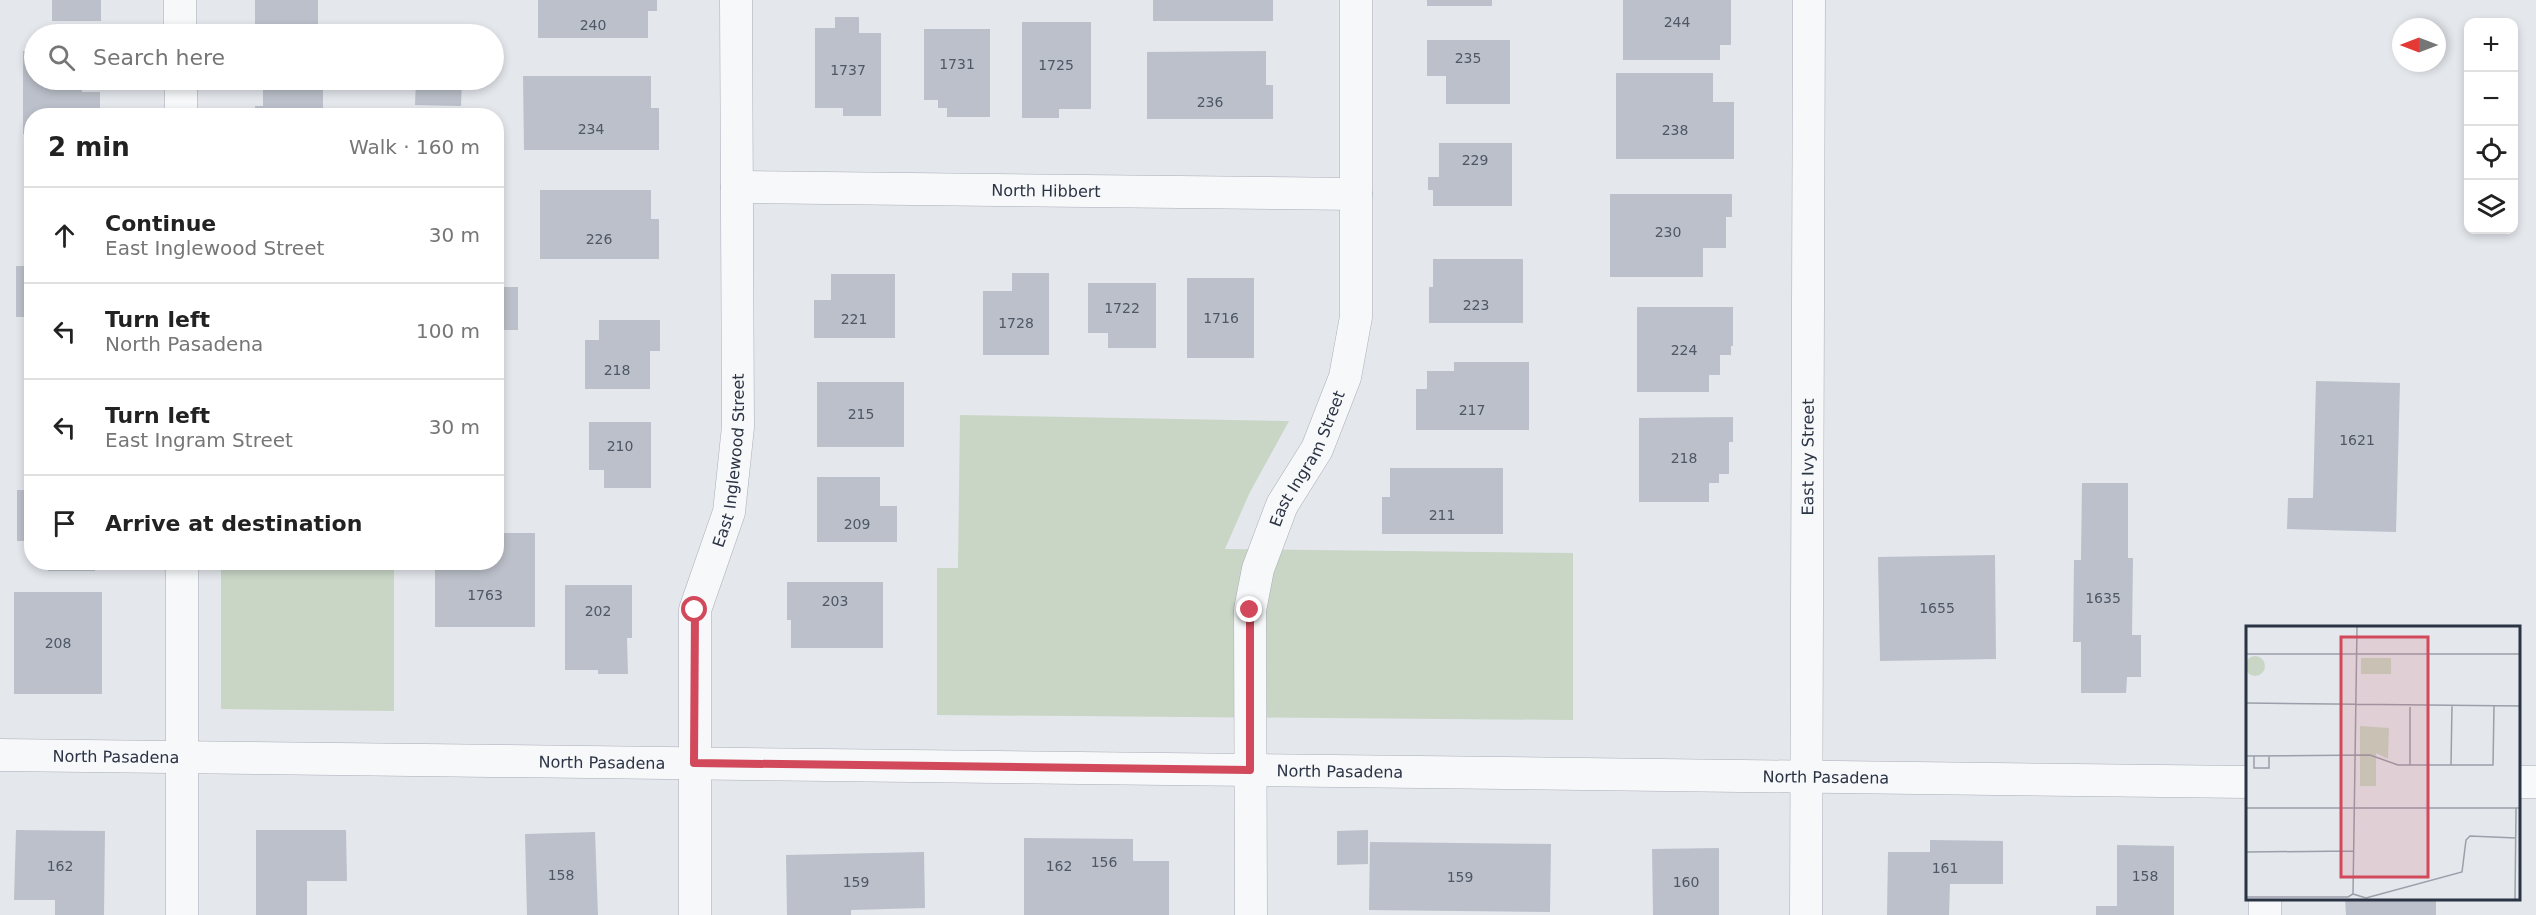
<!DOCTYPE html>
<meta charset="utf-8">
<style>
body{margin:0;font-family:"DejaVu Sans",sans-serif;background:#f2f2f2;color:#222}
.controls{position:absolute;right:18px;top:18px;display:grid;overflow:hidden;border-radius:12px;box-shadow:0 3px 9px #0003}
.controls button{width:54px;height:54px;display:grid;place-items:center;padding:0;border:0;border-bottom:2px solid #e0e0e0;background:#fff;color:#222;font:30px sans-serif}
.compass{position:absolute;left:2392px;top:18px;width:54px;height:54px;border-radius:50%;background:#fff;box-shadow:0 3px 9px #0003;rotate:270deg}
.stop{position:absolute;width:18px;height:18px;margin:-14px;border:4px solid #d1495b;border-radius:50%;background:#fff}
.stop.end{background:#d1495b;border-color:#fff;box-shadow:0 2px 6px #0008}
.list{margin:0;padding:0;list-style:none}
h2{display:flex;justify-content:space-between;align-items:center;height:78px;margin:0;padding:0 24px;font-size:26px}
h2 small{font-size:20px;font-weight:400;color:#767676}
.list li{display:grid;grid-template-columns:39px 1fr auto;gap:18px;align-items:center;box-sizing:border-box;height:96px;padding:0 24px;border-top:2px solid #e0e0e0}
.list b{display:block;font-size:22px;white-space:nowrap}
.list p{margin:0;font-size:20px;white-space:nowrap;color:#767676}
.list em{font-size:20px;font-style:normal;color:#767676}
.icon{flex:none;width:33px;height:33px;fill:none;stroke:currentColor;stroke-width:2;stroke-linecap:round;stroke-linejoin:round}
.map{position:relative;flex:none;width:2536px;height:915px;overflow:hidden}
.search{position:absolute;background:#fff;box-shadow:0 3px 9px #0003;left:24px;top:24px;width:480px;height:66px;display:flex;align-items:center;gap:15px;box-sizing:border-box;padding:0 21px;border-radius:33px;color:#767676;font-size:22px}
.panel{position:absolute;background:#fff;box-shadow:0 3px 9px #0003;left:24px;top:108px;width:480px;height:462px;border-radius:24px}
.map>svg:first-child{display:block}
.green{fill:#c9d6c5}
.building{fill:#bbc0ca}
.lines{fill:none;stroke-linecap:round;stroke-linejoin:round}
.minor-casing{stroke:#a9aeb7;stroke-width:33}
.minor{stroke:#f7f8fa;stroke-width:32}
.route{stroke:#d1495b;stroke-width:8}
.labels{text-anchor:middle;dominant-baseline:central;stroke-width:4.5;stroke-linejoin:round;paint-order:stroke}
.number-label{font-size:14px;fill:#4f5766}
.street-label{font-size:16px;fill:#2b3445;stroke:#f4f6f9}
.inset-road{fill:none;stroke:#9a9fa9;stroke-width:1.5}
.view{fill:#d1495b;fill-opacity:0.15;stroke:#d1495b;stroke-width:3}
.inset-edge{fill:none;stroke:#2b3445;stroke-width:3}
</style>
<div class="map">
<svg width="2536" height="915" viewBox="0 0 2536 915">
<rect width="100%" height="100%" fill="#e4e7ec"/>
<g class="green">
<polygon points="960,415 1289,421 1249,494 1225,549 1573,553 1573,720 937,715 937,568 958,568"/>
<polygon points="221,563 394,563 394,711 221,709"/>
</g>
<g class="building">
<rect x="52" y="0" width="49" height="21"/>
<rect x="255" y="0" width="63" height="34"/>
<polygon points="538,0 657,0 657,11 648,11 648,38 538,38"/>
<rect x="1153" y="0" width="120" height="21"/>
<rect x="1427" y="0" width="65" height="6"/>
<polygon points="1623,0 1731,0 1731,45 1720,45 1720,60 1623,60"/>
<polygon points="835,17 859,17 859,33 881,33 881,116 843,116 843,108 815,108 815,28 835,28"/>
<polygon points="1022,22 1091,22 1091,109 1059,109 1059,118 1022,118"/>
<polygon points="924,29 990,29 990,117 947,117 947,108 938,108 938,100 924,100"/>
<polygon points="1427,40 1510,40 1510,104 1446,104 1446,76 1427,76"/>
<polygon points="23,51 34,51 34,80 82,80 82,92 100,92 100,116 32,116 32,134 23,134"/>
<polygon points="1266,51 1266,85 1273,85 1273,119 1147,119 1147,52"/>
<polygon points="1616,73 1713,73 1713,102 1734,102 1734,159 1616,159"/>
<polygon points="523,76 651,76 651,108 659,108 659,150 524,150"/>
<polygon points="263,80 323,80 323,116 255,116 255,106 263,106"/>
<polygon points="416,80 462,80 461,106 415,105"/>
<polygon points="1439,143 1512,143 1512,206 1433,206 1433,190 1428,190 1428,177 1439,177"/>
<rect x="25" y="151" width="7" height="85"/>
<polygon points="540,190 651,190 651,219 659,219 659,259 540,259"/>
<polygon points="1610,194 1732,194 1732,217 1726,217 1726,248 1703,248 1703,277 1610,277"/>
<polygon points="1433,259 1523,259 1523,323 1429,323 1429,287 1433,287"/>
<rect x="16" y="266" width="16" height="51"/>
<polygon points="1012,273 1049,273 1049,355 983,355 983,291 1012,291"/>
<polygon points="831,274 895,274 895,338 814,338 814,300 831,300"/>
<rect x="1187" y="278" width="67" height="80"/>
<polygon points="1088,283 1156,283 1156,348 1108,348 1108,333 1088,333"/>
<rect x="496" y="287" width="22" height="43"/>
<polygon points="1637,307 1733,307 1733,346 1731,346 1731,355 1720,355 1720,375 1709,375 1709,392 1637,392"/>
<polygon points="599,320 660,320 660,351 650,351 650,389 585,389 585,340 599,340"/>
<polygon points="1454,362 1529,362 1529,430 1416,430 1416,389 1427,389 1427,371 1454,371"/>
<polygon points="24,376 32,376 32,461 25,461"/>
<polygon points="2316,381 2400,383 2396,532 2287,529 2288,498 2313,498"/>
<rect x="817" y="382" width="87" height="65"/>
<polygon points="1733,417 1733,442 1729,442 1729,474 1719,474 1719,483 1709,483 1709,502 1639,502 1639,418"/>
<polygon points="589,422 651,422 651,488 604,488 604,470 589,470"/>
<polygon points="1390,468 1503,468 1503,534 1382,534 1382,497 1390,497"/>
<polygon points="817,477 880,477 880,506 897,506 897,542 817,542"/>
<polygon points="2082,483 2128,483 2128,558 2133,558 2132,635 2141,635 2141,677 2127,677 2126,693 2081,693 2081,642 2073,642 2074,560 2081,560"/>
<rect x="17" y="490" width="15" height="51"/>
<polygon points="496,533 535,533 535,627 435,627 435,563 496,562"/>
<polygon points="1995,555 1996,659 1880,661 1878,557"/>
<rect x="48" y="562" width="47" height="9"/>
<polygon points="787,582 883,582 883,648 791,648 791,620 787,620"/>
<polygon points="565,585 632,585 632,638 627,638 628,674 598,674 598,670 565,670"/>
<rect x="14" y="592" width="88" height="102"/>
<polygon points="16,830 105,831 104,915 55,915 55,900 14,900"/>
<polygon points="256,830 346,830 347,881 307,881 307,915 256,915"/>
<polygon points="1368,830 1368,864 1337,865 1337,831"/>
<polygon points="595,832 598,915 527,915 525,834"/>
<polygon points="1024,838 1133,839 1133,861 1169,861 1169,915 1024,915"/>
<polygon points="1930,840 2003,841 2003,884 1950,884 1949,915 1887,915 1888,852 1930,852"/>
<polygon points="1370,842 1551,844 1550,912 1369,910"/>
<polygon points="2117,845 2174,846 2174,915 2096,915 2096,906 2117,906"/>
<polygon points="1719,848 1719,915 1653,915 1652,849"/>
<polygon points="924,852 925,908 851,910 851,915 787,915 786,855"/>
<polygon points="2345,898 2436,898 2436,915 2346,915"/>
</g>
<g class="lines">
<g class="minor-casing">
<g id="minor">
<polyline points="180,0 180,34"/>
<polyline points="181,80 181,116"/>
<path id="s1" d="M737,187L1356,194"/>
<polyline points="182,562 182,915"/>
<path id="s2" d="M0,755L2248,782"/>
<polyline points="2520,782 2536,782"/>
<polyline points="2265,898 2265,915"/>
<path id="s3" d="M695,915V610L729,512L738,427L736,0"/>
<path id="s4" d="M1251,915L1250,610L1258,569L1282,505L1317,449L1345,377L1356,317V0"/>
<path id="s5" d="M1806,915L1809,0"/>
</g>
</g>
<use href="#minor" class="minor"/>
</g>
<g class="lines">
<polyline class="route" points="695,610 694,763 1250,770 1250,610"/>
</g>
<g class="labels">
<g class="number-label">
<text x="1677" y="22">244</text>
<text x="593" y="25">240</text>
<text x="1468" y="58">235</text>
<text x="957" y="64">1731</text>
<text x="1056" y="65">1725</text>
<text x="848" y="70">1737</text>
<text x="1210" y="102">236</text>
<text x="591" y="129">234</text>
<text x="1675" y="130">238</text>
<text x="1475" y="160">229</text>
<text x="1668" y="232">230</text>
<text x="599" y="239">226</text>
<text x="1476" y="305">223</text>
<text x="1122" y="308">1722</text>
<text x="1221" y="318">1716</text>
<text x="854" y="319">221</text>
<text x="1016" y="323">1728</text>
<text x="1684" y="350">224</text>
<text x="617" y="370">218</text>
<text x="1472" y="410">217</text>
<text x="861" y="414">215</text>
<text x="2357" y="440">1621</text>
<text x="620" y="446">210</text>
<text x="1684" y="458">218</text>
<text x="1442" y="515">211</text>
<text x="857" y="524">209</text>
<text x="485" y="595">1763</text>
<text x="2103" y="598">1635</text>
<text x="835" y="601">203</text>
<text x="1937" y="608">1655</text>
<text x="598" y="611">202</text>
<text x="58" y="643">208</text>
<text x="1104" y="862">156</text>
<text x="60" y="866">162</text>
<text x="1059" y="866">162</text>
<text x="1945" y="868">161</text>
<text x="561" y="875">158</text>
<text x="2145" y="876">158</text>
<text x="1460" y="877">159</text>
<text x="856" y="882">159</text>
<text x="1686" y="882">160</text>
</g>
<g class="street-label">
<text stroke="none"><textPath href="#s1" startOffset="309">North Hibbert</textPath></text>
<text stroke="none"><textPath href="#s5" startOffset="458">East Ivy Street</textPath></text>
<text stroke="none"><textPath href="#s4" startOffset="468">East Ingram Street</textPath></text>
<text stroke="none"><textPath href="#s3" startOffset="460">East Inglewood Street</textPath></text>
<text stroke="none"><textPath href="#s2" startOffset="116">North Pasadena</textPath></text>
<text stroke="none"><textPath href="#s2" startOffset="602">North Pasadena</textPath></text>
<text stroke="none"><textPath href="#s2" startOffset="1340">North Pasadena</textPath></text>
<text stroke="none"><textPath href="#s2" startOffset="1826">North Pasadena</textPath></text>
</g>
</g>
<g transform="translate(2246 626)">
<rect width="274" height="274" fill="#e4e7ec"/>
<path d="M-1 40a10 10 0 1 1 20 0a10 10 0 1 1-20 0ZM115,32H145V48H115ZM114,100L143,102L142,133L130,127V160H114Z" fill="#c9d6c5"/>
<path class="inset-road" d="M0,28H275M0,77L275,80M0,130L124,129L152,139H247L248,80M8,130V142H23V130M164,139V81M205,139L206,80M0,182H275M0,226L108,225M107,268L120,272L216,246L220,214L224,210L270,212M0,271H102L107,268L111,1M269,274L270,182"/>
<path class="view" d="M95,11H182V251H95Z"/>
<rect width="274" height="274" class="inset-edge"/>
</g>
</svg>
<div class="controls">
<button>+</button>
<button>−</button>
<button><svg class="icon" aria-label="locate" viewBox="0 0 24 24"><circle cx="12" cy="12" r="6"/><path d="M12 2v4M12 18v4M2 12h4M18 12h4"/></svg></button>
<button><svg class="icon" aria-label="layers" viewBox="0 0 24 24"><path d="M12 4l9 5-9 5-9-5zM3 14l9 5 9-5"/></svg></button>
</div>
<svg class="compass" viewBox="-18 -18 36 36"><path d="M0-13l5 13h-10z" fill="#e53935"/><path d="M0 13l5-13h-10z" fill="#767676"/></svg>
<div class="stop" style="left:695px;top:610px"></div>
<div class="stop end" style="left:1250px;top:610px"></div>
<div class="search"><svg class="icon" aria-label="search" viewBox="0 0 24 24"><circle cx="10" cy="10" r="6"/><path d="M15 15l6 6"/></svg>Search here</div>
<section class="panel">
<h2>2 min<small>Walk · 160 m</small></h2>
<ul class="list">
<li><svg class="icon" aria-label="ahead" viewBox="0 0 24 24"><path d="M12 20V5M6 11l6-6 6 6"/></svg><div><b>Continue</b><p>East Inglewood Street</p></div><em>30 m</em></li>
<li><svg class="icon" aria-label="left" viewBox="0 0 24 24"><path d="M17 20v-9H6M10 6l-5 5 5 5"/></svg><div><b>Turn left</b><p>North Pasadena</p></div><em>100 m</em></li>
<li><svg class="icon" aria-label="left" viewBox="0 0 24 24"><path d="M17 20v-9H6M10 6l-5 5 5 5"/></svg><div><b>Turn left</b><p>East Ingram Street</p></div><em>30 m</em></li>
<li><svg class="icon" aria-label="arrive" viewBox="0 0 24 24"><path d="M6 21V4h12l-3 4 3 4H6"/></svg><div><b>Arrive at destination</b></div></li>
</ul>
</section>
</div>
